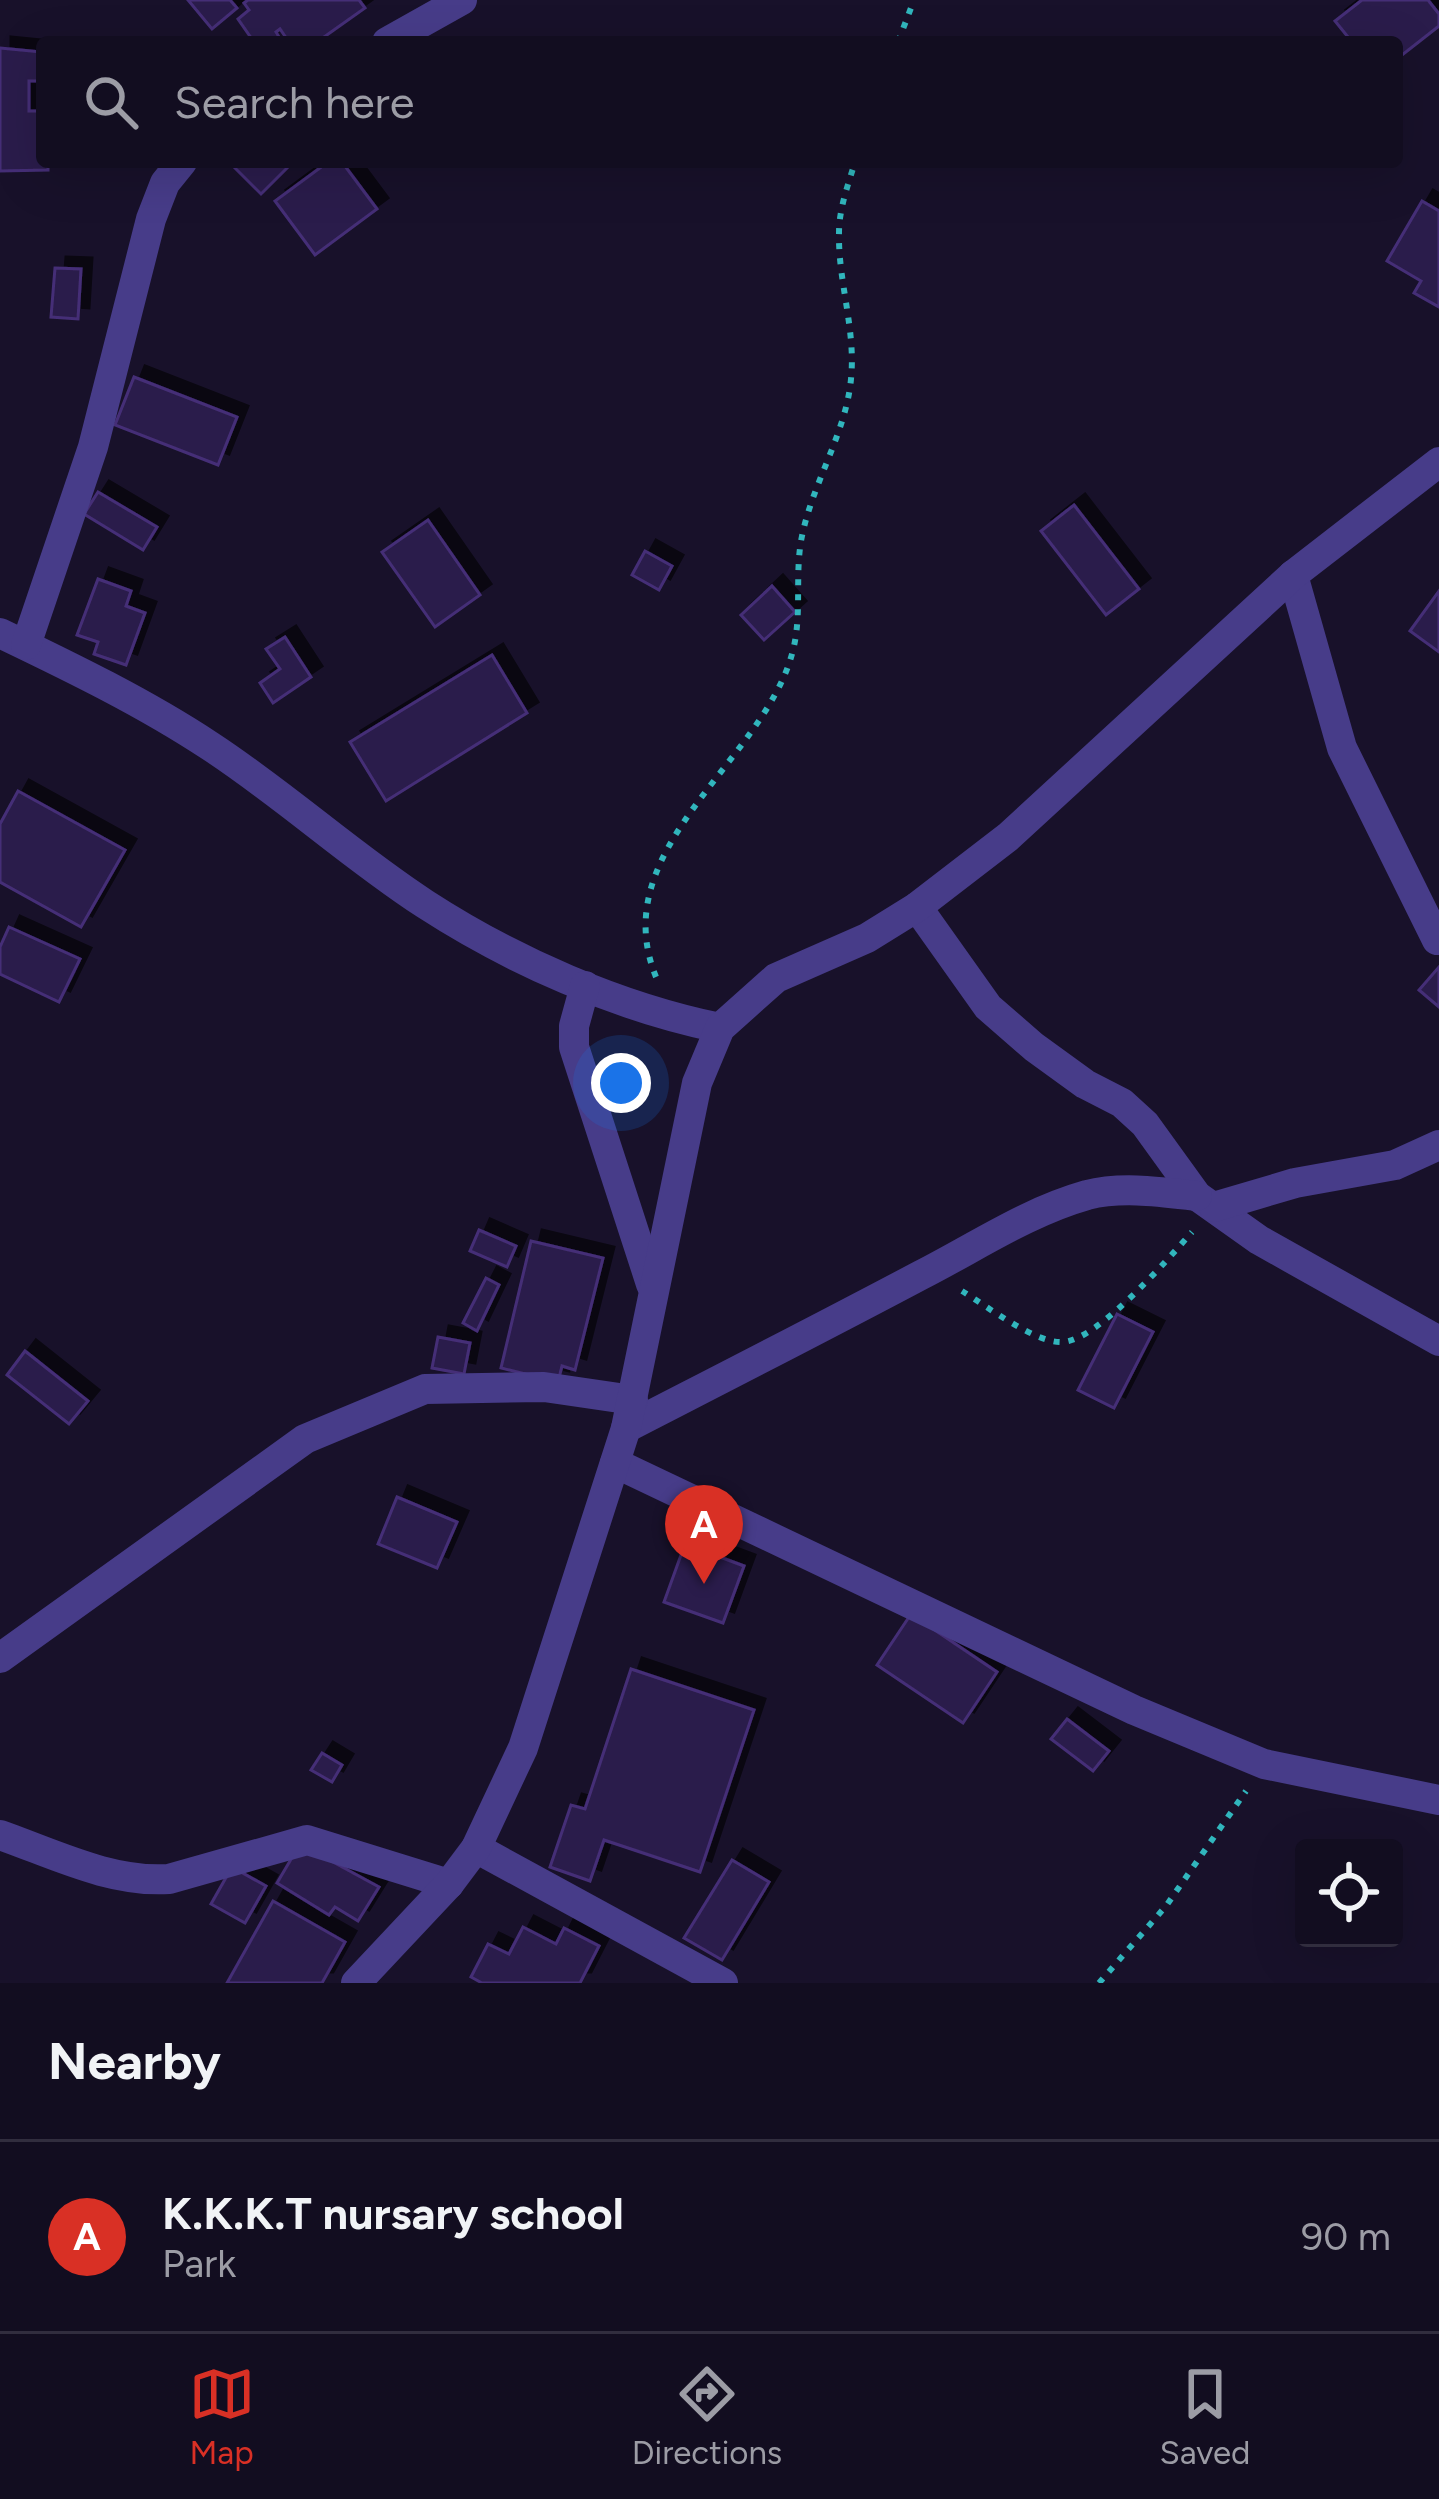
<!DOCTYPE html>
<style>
body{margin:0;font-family:Figtree,sans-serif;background:#1b1629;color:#f1f3f6}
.controls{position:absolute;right:36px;bottom:36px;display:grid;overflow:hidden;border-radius:12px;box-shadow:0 12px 48px #0002}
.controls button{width:108px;height:108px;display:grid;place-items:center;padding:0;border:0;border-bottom:3px solid #312d3e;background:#120d20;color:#f1f3f6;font:60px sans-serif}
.you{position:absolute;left:621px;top:1083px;width:42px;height:42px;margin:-30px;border:9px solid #fff;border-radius:50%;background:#1a73e8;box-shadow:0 0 0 18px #1a73e833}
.badge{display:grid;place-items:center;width:78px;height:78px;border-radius:50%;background:#d93025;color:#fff;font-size:39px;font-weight:700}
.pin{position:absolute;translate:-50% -99px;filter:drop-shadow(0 3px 6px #0008)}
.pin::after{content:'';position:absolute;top:63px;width:42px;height:36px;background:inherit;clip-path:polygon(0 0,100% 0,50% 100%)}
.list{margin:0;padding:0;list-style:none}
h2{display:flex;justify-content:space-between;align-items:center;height:156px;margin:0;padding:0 48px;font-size:51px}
h2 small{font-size:39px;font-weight:400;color:#9c9ca5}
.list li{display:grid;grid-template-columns:78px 1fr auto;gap:36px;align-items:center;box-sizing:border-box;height:192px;padding:0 48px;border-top:3px solid #312d3e}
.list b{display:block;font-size:45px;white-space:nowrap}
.list p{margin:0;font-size:39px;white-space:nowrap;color:#9c9ca5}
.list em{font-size:39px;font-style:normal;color:#9c9ca5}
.icon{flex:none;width:66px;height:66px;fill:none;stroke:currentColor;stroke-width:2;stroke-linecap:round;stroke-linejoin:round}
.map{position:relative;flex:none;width:1439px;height:1983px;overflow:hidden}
.search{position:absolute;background:#120d20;box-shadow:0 12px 48px #0002;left:36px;right:36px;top:36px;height:132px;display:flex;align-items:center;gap:30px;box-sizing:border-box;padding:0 42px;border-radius:12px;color:#9c9ca5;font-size:45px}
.sheet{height:348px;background:#120d20}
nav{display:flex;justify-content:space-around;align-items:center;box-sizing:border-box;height:168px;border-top:3px solid #312d3e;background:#120d20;font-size:33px;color:#9c9ca5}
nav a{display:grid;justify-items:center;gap:6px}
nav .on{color:#d93025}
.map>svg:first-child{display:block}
.building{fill:#2b1d4b;stroke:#452f77;stroke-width:3;filter:url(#shadow)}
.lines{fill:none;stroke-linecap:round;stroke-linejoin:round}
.path{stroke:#31b6bd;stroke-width:6;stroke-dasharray:6 9;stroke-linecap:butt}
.minor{stroke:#473c89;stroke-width:30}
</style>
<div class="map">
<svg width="1439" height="1983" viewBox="0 0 1439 1983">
<defs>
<filter id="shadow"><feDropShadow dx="11" dy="-11" stdDeviation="0" flood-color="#0009"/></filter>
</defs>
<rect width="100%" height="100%" fill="#18112a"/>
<g class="building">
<polygon points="188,0 230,0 237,8 212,29"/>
<polygon points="248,0 359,0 365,8 317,42 289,42 280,29 276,32 282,42 254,42 238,19 249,10 244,3"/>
<polygon points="1362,0 1428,0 1439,14 1439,26 1397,59 1397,42 1352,42 1335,21"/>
<polygon points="0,48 42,52 42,81 29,81 29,111 42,111 42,162 48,162 48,170 0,171"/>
<polygon points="229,162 293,162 261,194"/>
<polygon points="328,162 342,162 377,209 315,255 275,201"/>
<polygon points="1422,201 1439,211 1439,307 1414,293 1421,281 1387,261"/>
<polygon points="55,268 81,269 78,319 51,317"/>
<polygon points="134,377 237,417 218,465 115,425"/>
<polygon points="98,492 157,527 143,550 84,514"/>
<polygon points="1074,505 1139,589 1106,615 1041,531"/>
<polygon points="428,520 480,595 435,627 382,552"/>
<polygon points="645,551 672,566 659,590 632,575"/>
<polygon points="98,579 131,591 126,606 145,613 126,665 94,654 98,642 77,635"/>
<polygon points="772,586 795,612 764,640 741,615"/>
<polygon points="1439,591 1439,652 1410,631"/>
<polygon points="285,637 311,677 273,703 260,683 280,669 266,649"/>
<polygon points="492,655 527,713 386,801 350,742"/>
<polygon points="18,791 125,850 81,927 0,882 0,824"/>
<polygon points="9,927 80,959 59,1002 0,974 0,947"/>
<polygon points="1439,967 1439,1007 1419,990"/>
<polygon points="479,1230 516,1246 507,1267 470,1251"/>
<polygon points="531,1241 603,1258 575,1370 562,1366 558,1382 501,1368"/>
<polygon points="486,1278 499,1285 477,1331 463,1323"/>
<polygon points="1117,1314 1153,1332 1114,1408 1078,1390"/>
<polygon points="438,1337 470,1343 464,1374 432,1368"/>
<polygon points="25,1351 88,1401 69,1424 7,1375"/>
<polygon points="397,1497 457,1522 437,1568 378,1544"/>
<polygon points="685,1544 744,1566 723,1623 664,1602"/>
<polygon points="911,1614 997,1672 963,1723 877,1665"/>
<polygon points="631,1669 754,1710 700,1872 604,1840 590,1881 550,1867 571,1805 585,1809"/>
<polygon points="1067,1719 1109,1751 1093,1771 1051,1739"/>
<polygon points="322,1753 342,1765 332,1782 311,1770"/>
<polygon points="300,1844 379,1887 358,1921 335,1907 329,1915 277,1883"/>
<polygon points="732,1860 769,1882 722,1960 684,1938"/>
<polygon points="232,1867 266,1886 245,1923 211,1904"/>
<polygon points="273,1901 345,1942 322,1983 227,1983"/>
<polygon points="523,1927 556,1944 564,1928 599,1946 580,1983 482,1983 471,1977 488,1944 509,1954"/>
</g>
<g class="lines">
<g class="path">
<polyline points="898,42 914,0"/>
<path d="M656,977C604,849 762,763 792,654C803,616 794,574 802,536C813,482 846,433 851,379C856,329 838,282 839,233C839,209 848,185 855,162"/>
<path d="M962,1291C985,1305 1036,1344 1063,1342C1098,1340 1168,1259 1192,1232"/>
<polyline points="1099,1983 1166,1906 1246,1791"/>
</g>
<g class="minor">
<polyline points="387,42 462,0"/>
<polyline points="1293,575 1342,748 1437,940"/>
<path d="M0,633C71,667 145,703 210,746C285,795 351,856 425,904C513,961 618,1007 720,1028"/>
<polyline points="26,645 93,447 151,219 165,183 182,162"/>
<polyline points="917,907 988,1007 1034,1047 1085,1084 1122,1103 1145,1124 1197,1196 1259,1240 1439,1341"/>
<polyline points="585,986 574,1026 574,1047 651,1284"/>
<polyline points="1214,1207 1295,1183 1395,1165 1439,1145"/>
<path d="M626,1428C725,1377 823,1327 921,1275C976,1247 1027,1212 1087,1195C1122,1186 1162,1192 1197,1196"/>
<polyline points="615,1463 1134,1710 1264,1764 1439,1800"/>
<polyline points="0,1658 305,1439 425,1389 544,1387 633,1400"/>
<path d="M0,1835C54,1854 111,1883 169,1879L307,1840L449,1884"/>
<polyline points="476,1848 723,1983"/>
<polyline points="356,1983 449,1884 476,1848 523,1748 626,1428 697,1083 720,1028 776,978 867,938 917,907 1008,837 1293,575 1439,462"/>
</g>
</g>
</svg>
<div class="controls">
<button><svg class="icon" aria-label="locate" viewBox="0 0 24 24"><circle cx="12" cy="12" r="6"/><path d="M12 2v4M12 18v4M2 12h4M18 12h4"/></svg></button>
</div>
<div class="you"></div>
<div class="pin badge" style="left:704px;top:1584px">A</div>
<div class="search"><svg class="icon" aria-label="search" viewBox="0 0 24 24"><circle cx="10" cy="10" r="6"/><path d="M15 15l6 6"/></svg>Search here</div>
</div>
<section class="sheet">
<h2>Nearby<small></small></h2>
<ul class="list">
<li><span class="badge">A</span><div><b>K.K.K.T nursary school</b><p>Park</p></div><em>90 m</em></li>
</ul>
</section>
<nav>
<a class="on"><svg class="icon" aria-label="map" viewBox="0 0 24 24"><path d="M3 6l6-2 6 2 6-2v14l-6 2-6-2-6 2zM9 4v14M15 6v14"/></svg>Map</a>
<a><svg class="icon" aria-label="directions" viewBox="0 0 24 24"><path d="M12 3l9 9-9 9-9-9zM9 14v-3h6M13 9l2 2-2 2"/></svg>Directions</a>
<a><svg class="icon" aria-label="saved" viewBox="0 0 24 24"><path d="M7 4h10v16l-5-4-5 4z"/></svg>Saved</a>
</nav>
